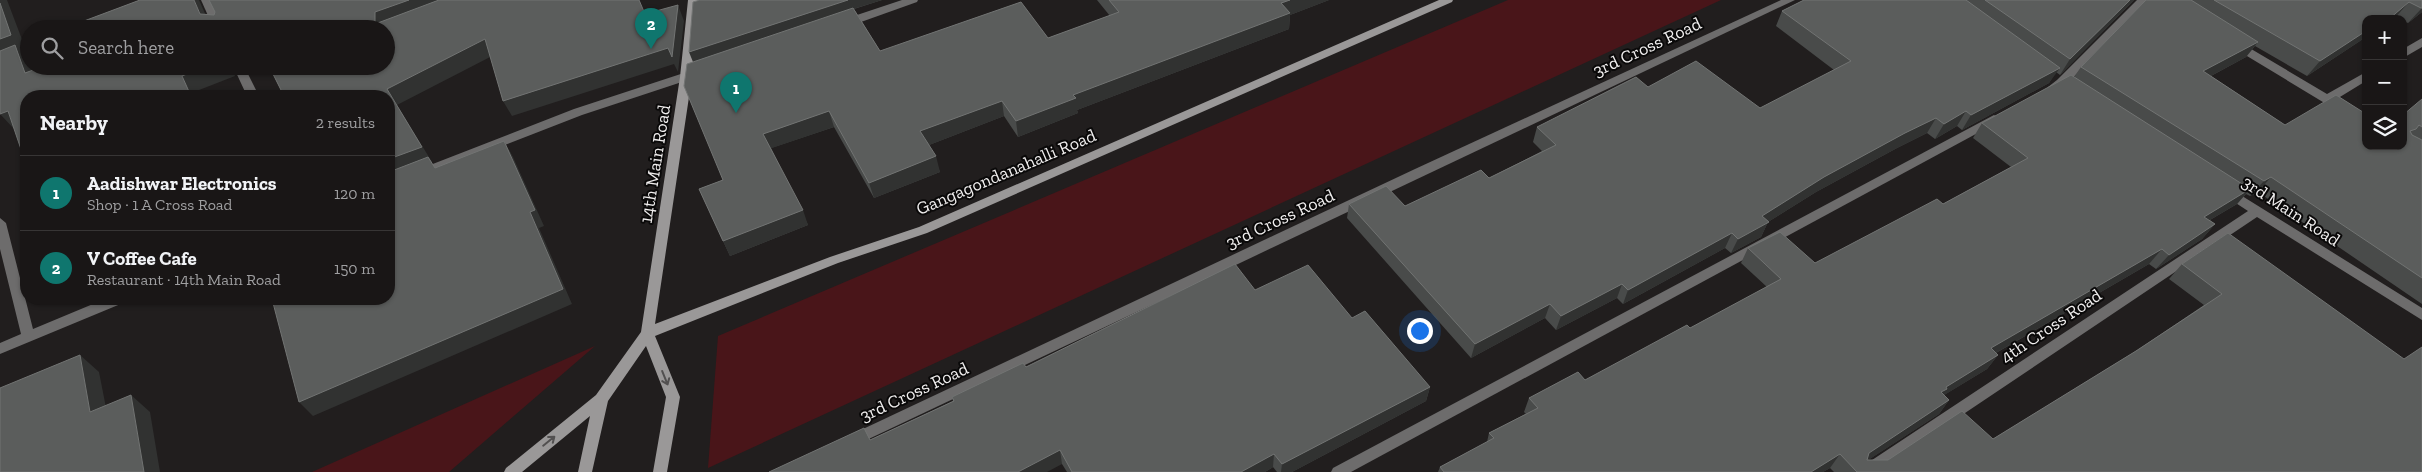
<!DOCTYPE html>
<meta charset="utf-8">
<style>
body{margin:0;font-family:"Zilla Slab",serif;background:#221f1f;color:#f1f3f6}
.controls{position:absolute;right:15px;top:15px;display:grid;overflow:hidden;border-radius:10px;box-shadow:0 1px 4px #0004}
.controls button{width:45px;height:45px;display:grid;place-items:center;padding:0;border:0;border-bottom:1px solid #373535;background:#191616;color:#f1f3f6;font:25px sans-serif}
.you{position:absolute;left:1419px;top:330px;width:18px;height:18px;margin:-12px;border:4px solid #fff;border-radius:50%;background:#1a73e8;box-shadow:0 0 0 8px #1a73e833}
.badge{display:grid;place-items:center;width:32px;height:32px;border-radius:50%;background:#0f766e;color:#fff;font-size:16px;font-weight:700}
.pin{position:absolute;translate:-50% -41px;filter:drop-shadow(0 1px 2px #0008)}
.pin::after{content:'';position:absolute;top:26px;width:18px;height:15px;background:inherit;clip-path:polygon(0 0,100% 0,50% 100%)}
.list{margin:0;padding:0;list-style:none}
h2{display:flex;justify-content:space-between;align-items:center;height:65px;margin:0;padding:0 20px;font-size:21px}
h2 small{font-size:16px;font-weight:400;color:#9f9fa1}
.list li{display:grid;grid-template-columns:32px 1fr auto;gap:15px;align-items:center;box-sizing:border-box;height:75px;padding:0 20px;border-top:1px solid #373535}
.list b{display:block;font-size:19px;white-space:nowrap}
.list p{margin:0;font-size:16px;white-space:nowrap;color:#9f9fa1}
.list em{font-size:16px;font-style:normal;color:#9f9fa1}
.icon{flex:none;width:28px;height:28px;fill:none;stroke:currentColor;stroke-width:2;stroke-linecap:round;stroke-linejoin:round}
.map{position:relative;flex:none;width:2422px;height:472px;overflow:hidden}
.search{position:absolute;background:#191616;box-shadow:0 1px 4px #0004;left:20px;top:20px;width:375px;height:55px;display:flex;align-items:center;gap:12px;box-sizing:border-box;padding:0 18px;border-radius:28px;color:#9f9fa1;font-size:19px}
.panel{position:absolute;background:#191616;box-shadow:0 1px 4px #0004;left:20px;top:90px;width:375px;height:215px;border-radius:20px}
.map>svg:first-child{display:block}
.green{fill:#491519}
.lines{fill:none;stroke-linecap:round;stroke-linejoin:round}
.street{fill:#6d6c6c;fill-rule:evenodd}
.secondary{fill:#9a9898;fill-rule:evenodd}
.wall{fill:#494b4a}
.shaded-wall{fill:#313231}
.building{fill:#5b5d5c;stroke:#727473}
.oneway{stroke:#525050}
.labels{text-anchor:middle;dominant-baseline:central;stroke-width:4;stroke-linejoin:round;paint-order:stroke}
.street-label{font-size:18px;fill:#f1efef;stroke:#0a0909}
</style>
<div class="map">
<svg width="2422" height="472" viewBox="0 0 2422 472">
<rect width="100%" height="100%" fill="#211e1e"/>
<g class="green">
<polygon points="1508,0 1721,0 708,468 718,336"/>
<polygon points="595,346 449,472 312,472"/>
</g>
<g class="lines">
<g class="street">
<polygon points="201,0 211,0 225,29 214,29"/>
<polygon points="902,0 918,0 917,2 847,27 839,27 838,24 839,21"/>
<polygon points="1781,0 1795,0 856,445 851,447 846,445 844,441 846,437 1415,169"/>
<polygon points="2137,0 2148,0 2065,86 2054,91 2050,90 2048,87 2057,80"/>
<polygon points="2422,38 2422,47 2403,58 2403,49"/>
<polygon points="2236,40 2327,94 2366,72 2366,81 2335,100 2366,118 2366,128 2232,47 2231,44"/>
<polygon points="29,51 29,59 0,70 0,62"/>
<polygon points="233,66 244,66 259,96 247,96"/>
<polygon points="696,69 700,70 702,73 700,76 582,115 389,190 389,181 574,109"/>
<polygon points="1994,115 2000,119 1998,122 1351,472 1331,472 1333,468"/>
<polygon points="2226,186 2422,308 2422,320 2257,217 1877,472 1858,472 1860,468 2248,211 2222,194 2220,191"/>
<polygon points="0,218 6,223 33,329 105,299 124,299 123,303 0,354 0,343 21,334 0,249"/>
</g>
<polygon class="secondary" points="688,0 698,0 692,77 655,324 830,257 919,227 1439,0 1453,0 1452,2 927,233 838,263 655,336 680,397 667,472 653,472 666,397 646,346 608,401 592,472 578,472 590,416 522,472 504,472 506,468 596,395 641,332 680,77"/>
</g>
<g class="wall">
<polygon points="700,0 882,0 854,9 880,51 1048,38 1110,16 1097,0 1329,0 1290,15 1289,29 1077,110 1078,113 1018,137 1004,116 929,145 940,172 874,198 834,127 771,148 808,225 730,256 699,189 723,180 693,62"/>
<polygon points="1804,0 2134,0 2060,75 2056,72 2049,83 1962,130 1957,126 1935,139 1927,133 1897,148 1816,192 1768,222 1761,237 1731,253 1725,248 1623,304 1617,298 1556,330 1545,318 1471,358 1347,218 1349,204 1405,206 1489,178 1542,151 1533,142 1537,127 1760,108 1834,70 1776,26 1782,11"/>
<polygon points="2146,0 2422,0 2422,12 2408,23 2403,21 2403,19 2399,19 2396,17 2394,19 2366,19 2366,37 2307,76 2255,46 2246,57 2211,76 2285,125 2403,146 2422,99 2422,304 2258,192 2250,196 2246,194 2237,204 2210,220 2215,224 2202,239 2156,269 2149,264 1996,353 1998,355 1987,369 1944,395 1949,400 1939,414 1868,460 1888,460 1993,439 2136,351 2204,305 2169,279 2182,264 2228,233 2422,472 1834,472 1830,468 1823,472 1438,472 1440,467 1487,442 1489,433 1526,414 1524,412 1529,398 1585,380 1690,328 1767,287 1741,263 1748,248 1815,263 1943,204 2011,167 1973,138 1982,123 2074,77 2081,67"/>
<polygon points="1255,290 1352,318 1430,387 1426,401 1292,472 1277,472 1273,467 1265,472 1067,472 1062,464 870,440 953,401 952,397 1026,367"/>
</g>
<g class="shaded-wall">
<polygon points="0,0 7,0 26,50 21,52 29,60 29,66 31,66 40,89 0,60"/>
<polygon points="194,0 199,0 212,29 200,14"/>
<polygon points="409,0 460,0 375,24 375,12"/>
<polygon points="846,0 882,0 850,10 695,67 689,52"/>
<polygon points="1290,0 1329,0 1290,15 1289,29 1077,110 1078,113 1018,137 1016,121 1073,95"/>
<polygon points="2130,0 2134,0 2060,75 2070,59"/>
<polygon points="2409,2 2394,19 2389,19"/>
<polygon points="678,5 684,21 678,72 674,64 512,116 503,101"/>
<polygon points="2422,8 2422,12 2408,23"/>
<polygon points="2366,31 2366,37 2307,76 2320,61"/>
<polygon points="485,39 494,55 397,105 432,162 389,179 387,89"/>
<polygon points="2258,42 2246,57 2192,86 2203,71"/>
<polygon points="207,66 232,66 235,76 194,92 196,96 191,96 182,76"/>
<polygon points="245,66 259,66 248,70"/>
<polygon points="2060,68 2049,83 1962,130 1971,115"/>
<polygon points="287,92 289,96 285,96 283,94"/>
<polygon points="1002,101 1004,116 924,147 920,131"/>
<polygon points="8,111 15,130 0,114"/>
<polygon points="829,111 834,127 769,149 763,134"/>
<polygon points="1966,111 1957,126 1935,139 1944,124"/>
<polygon points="1936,118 1927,133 1897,148 1816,192 1768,222 1761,237 1731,253 1738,239 1762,216 1824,177 1905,133"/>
<polygon points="504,141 513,157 544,226 539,228 572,304 313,416 299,402 530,212"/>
<polygon points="936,156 940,172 874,198 869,183"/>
<polygon points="2271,177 2258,192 2250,196 2264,181"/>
<polygon points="2250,189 2237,204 2191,231 2204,217"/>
<polygon points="803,210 808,225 730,256 723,241"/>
<polygon points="2215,224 2202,239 2156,269 2169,255"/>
<polygon points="1732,233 1725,248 1623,304 1628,290"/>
<polygon points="2162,249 2149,264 1980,362 1991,348"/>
<polygon points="1622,284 1617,298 1556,330 1561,316"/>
<polygon points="55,299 73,299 61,304"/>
<polygon points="1550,304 1545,318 1471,358 1475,344"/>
<polygon points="80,355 99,372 110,428 90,412"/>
<polygon points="1998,355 1987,369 1941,397 1931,406 1946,387"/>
<polygon points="1430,387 1426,401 1292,472 1281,472 1282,464"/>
<polygon points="131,395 150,412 160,472 144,472"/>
<polygon points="1949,400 1939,414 1859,466 1869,453"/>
<polygon points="1060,450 1062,464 1047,472 1018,472"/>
<polygon points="1274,454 1273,467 1265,472 1241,472"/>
<polygon points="1840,454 1830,468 1823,472 1811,472"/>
</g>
<g class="building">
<polygon points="140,0 194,0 200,14 214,15 215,12 209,0 409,0 375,12 375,24 439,0 639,0 645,14 678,5 672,57 668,48 503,101 485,39 387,89 422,147 389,159 389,96 289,96 287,92 283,94 269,66 386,66 386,29 87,29 84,21"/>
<polygon points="700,0 848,0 689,52 693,2"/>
<polygon points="1109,0 1290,0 1281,3 1290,13 1073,95 1076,98 1016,121 1002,101 920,131 936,156 869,183 829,111 763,134 803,210 723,241 699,189 723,180 684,86 687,64 853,8 880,51 1021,2 1048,38 1119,12"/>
<polygon points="1804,0 1966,0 2060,68 1971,115 1966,111 1944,124 1936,118 1905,133 1824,177 1762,216 1769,222 1738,239 1732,233 1628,290 1622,284 1561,316 1550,304 1475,344 1349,204 1386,186 1405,206 1481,170 1489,178 1556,145 1537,127 1636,77 1648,87 1696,61 1760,108 1851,61 1782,11"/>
<polygon points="1985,0 2130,0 2070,59"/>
<polygon points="2146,0 2191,0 2258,42 2203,71 2285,125 2336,95 2366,114 2366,146 2403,146 2403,115 2422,99 2422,127 2419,125 2416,129 2410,131 2412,135 2422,140 2422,278 2271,177 2264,181 2081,67"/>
<polygon points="2214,0 2422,0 2422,8 2421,8 2409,2 2389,19 2366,19 2366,31 2320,61"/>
<polygon points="0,3 11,35 0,39"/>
<polygon points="15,45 25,73 44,66 207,66 182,76 191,96 26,96 26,164 8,111 0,114 0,51"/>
<polygon points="2071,75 2250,189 2204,217 2215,224 2169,255 2162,249 1991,348 1998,355 1946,387 1947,389 1941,392 1949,400 1869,453 1867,460 1888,460 1962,411 1993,439 2136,351 2222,294 2182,264 2228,233 2404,359 2422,347 2422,472 1857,472 1840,454 1811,472 1444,472 1440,467 1494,438 1489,433 1538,408 1529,398 1578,372 1585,380 1687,325 1690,328 1781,279 1748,248 1780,232 1815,263 1937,199 1943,204 2028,158 1982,123"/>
<polygon points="504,141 535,210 530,212 563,289 299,402 272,299 389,299 389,172 428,157 435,168"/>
<polygon points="26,179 26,189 24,180"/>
<polygon points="1235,264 1255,290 1308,265 1352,318 1365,311 1430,387 1282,464 1274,454 1241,472 1072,472 1060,450 1018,472 769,472 864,428 870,440 954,401 952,397 1023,363 1026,367"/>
<polygon points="80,355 90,412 131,395 144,472 0,472 0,388"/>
</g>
<defs><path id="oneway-shaft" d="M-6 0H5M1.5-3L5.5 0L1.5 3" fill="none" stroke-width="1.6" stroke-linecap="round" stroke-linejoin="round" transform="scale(1.25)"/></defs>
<g class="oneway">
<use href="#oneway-shaft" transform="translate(665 378) rotate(68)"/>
<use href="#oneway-shaft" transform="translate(549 441) rotate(-39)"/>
</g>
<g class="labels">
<g class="street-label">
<text transform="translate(1647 47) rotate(-25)">3rd Cross Road</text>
<text transform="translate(655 164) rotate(-81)">14th Main Road</text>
<text transform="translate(1006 172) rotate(-23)">Gangagondanahalli Road</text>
<text transform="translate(2291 211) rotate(33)">3rd Main Road</text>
<text transform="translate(1280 219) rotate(-25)">3rd Cross Road</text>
<text transform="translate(2051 326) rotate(-34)">4th Cross Road</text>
<text transform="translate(914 392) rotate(-25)">3rd Cross Road</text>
</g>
</g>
</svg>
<div class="controls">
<button>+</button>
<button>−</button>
<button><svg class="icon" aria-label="layers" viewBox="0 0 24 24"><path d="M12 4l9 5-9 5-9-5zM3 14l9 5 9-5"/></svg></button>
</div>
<div class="you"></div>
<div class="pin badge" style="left:736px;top:113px">1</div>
<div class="pin badge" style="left:651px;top:49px">2</div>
<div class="search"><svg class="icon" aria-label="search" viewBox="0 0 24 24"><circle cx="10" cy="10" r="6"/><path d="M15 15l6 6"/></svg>Search here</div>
<section class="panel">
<h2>Nearby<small>2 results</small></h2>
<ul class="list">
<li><span class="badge">1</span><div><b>Aadishwar Electronics</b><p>Shop · 1 A Cross Road</p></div><em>120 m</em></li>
<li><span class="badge">2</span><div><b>V Coffee Cafe</b><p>Restaurant · 14th Main Road</p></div><em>150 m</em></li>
</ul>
</section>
</div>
